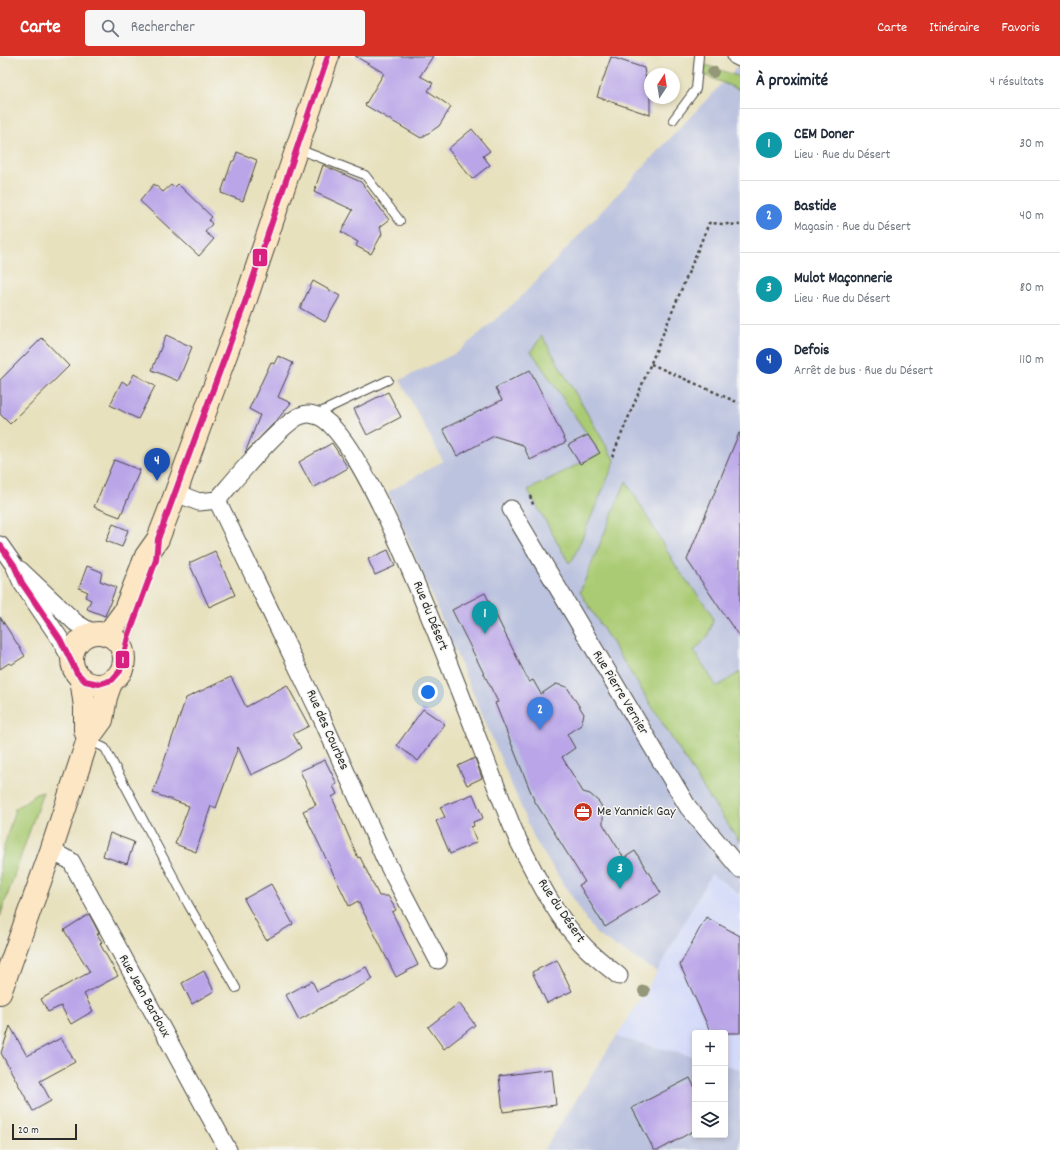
<!DOCTYPE html>
<html lang="fr">
<meta charset="utf-8">
<style>
body{margin:0;font-family:Dekko,sans-serif;background:#f6f6f7;color:#1f2937}
.controls{position:absolute;right:12px;bottom:12px;display:grid;overflow:hidden;border-radius:4px;box-shadow:0 2px 6px #0003}
.controls button{width:36px;height:36px;display:grid;place-items:center;padding:0;border:0;border-bottom:1px solid #e0e1e3;background:#fff;color:#1f2937;font:20px sans-serif}
.compass{position:absolute;left:644px;top:12px;width:36px;height:36px;border-radius:50%;background:#fff;box-shadow:0 2px 6px #0003;rotate:12deg}
.scale{position:absolute;left:12px;bottom:10px;width:65px;box-sizing:border-box;padding-left:4px;border:2px solid #2b2b2b;border-top:0;font-size:11px;line-height:14px;white-space:nowrap;color:#2b2b2b;-webkit-text-stroke:3px #f6f6f2;paint-order:stroke}
.you{position:absolute;left:428px;top:636px;width:14px;height:14px;margin:-10px;border:3px solid #fff;border-radius:50%;background:#1a73e8;box-shadow:0 0 0 6px #1a73e833}
.badge{display:grid;place-items:center;width:26px;height:26px;border-radius:50%;background:#d93025;color:#fff;font-size:13px;font-weight:700}
.pin{position:absolute;translate:-50% -33px;filter:drop-shadow(0 1px 2px #0008)}
.pin::after{content:'';position:absolute;top:21px;width:14px;height:12px;background:inherit;clip-path:polygon(0 0,100% 0,50% 100%)}
.list{margin:0;padding:0;list-style:none}
h2{display:flex;justify-content:space-between;align-items:center;height:52px;margin:0;padding:0 16px;font-size:17px}
h2 small{font-size:13px;font-weight:400;color:#747a83}
.list li{display:grid;grid-template-columns:26px 1fr auto;gap:12px;align-items:center;box-sizing:border-box;height:72px;padding:0 16px;border-top:1px solid #e0e1e3}
.list b{display:block;font-size:15px;white-space:nowrap}
.list p{margin:0;font-size:13px;white-space:nowrap;color:#747a83}
.list em{font-size:13px;font-style:normal;color:#747a83}
.icon{flex:none;width:22px;height:22px;fill:none;stroke:currentColor;stroke-width:2;stroke-linecap:round;stroke-linejoin:round}
.map{position:relative;flex:none;width:740px;height:1094px;overflow:hidden}
header{display:flex;align-items:center;gap:24px;box-sizing:border-box;height:56px;padding:0 20px;background:#d93025;color:#fff}
header strong{font-size:19px}
nav{display:flex;gap:22px;margin-inline-start:auto;font-size:14px}
.search{width:280px;height:36px;background:#f6f6f7;display:flex;align-items:center;gap:10px;box-sizing:border-box;padding:0 14px;border-radius:4px;color:#747a83;font-size:15px}
main{display:flex}
aside{flex:1;background:#fff}
.map>svg:first-child{display:block}
.built{fill:#d2d9f9}
.industrial{fill:#bcc3de}
.green{fill:#aacb73;stroke:#6a7b4f}
.building{fill:#b9a5e8}
.lines{fill:none;stroke-linecap:round;stroke-linejoin:round}
.lane-casing{stroke:#474641;stroke-width:10}
.street-casing{stroke:#474641;stroke-width:19}
.secondary-casing{stroke:#474641;stroke-width:24}
.path{stroke:#474641;stroke-width:2.5;stroke-dasharray:3 3;stroke-linecap:butt}
.lane{stroke:#fff;stroke-width:8}
.street{stroke:#fff;stroke-width:17}
.secondary{stroke:#fce6c4;stroke-width:22}
.bus-1-casing{stroke:#f6f6f2;stroke-width:9}
.bus-1{stroke:#d82080;stroke-width:6}
.tree{fill:#959779}
.labels{text-anchor:middle;dominant-baseline:central;stroke-width:3;stroke-linejoin:round;paint-order:stroke}
.street-label{font-size:14px;fill:#2b2b2b;stroke:#f6f6f2}
.poi-label{font-size:14px;fill:#2b2b2b;stroke:#f6f6f2;text-anchor:start}
.line-badge{stroke:#f6f6f2;stroke-width:1.5}
.badge-label{font-size:11px;text-anchor:middle;font-weight:bold;fill:#fff}
</style>
<header>
<strong>Carte</strong>
<div class="search"><svg class="icon" aria-label="search" viewBox="0 0 24 24"><circle cx="10" cy="10" r="6"/><path d="M15 15l6 6"/></svg>Rechercher</div>
<nav><a>Carte</a><a>Itinéraire</a><a>Favoris</a></nav>
</header>
<main>
<div class="map">
<svg width="740" height="1094" viewBox="0 0 740 1094">
<rect width="100%" height="100%" fill="#f6f6f2"/>
<filter id="ink" filterUnits="userSpaceOnUse"><feTurbulence type="fractalNoise" baseFrequency=".025" numOctaves="2"/><feDisplacementMap in="SourceGraphic" scale="8" xChannelSelector="R" yChannelSelector="G"/><feConvolveMatrix kernelMatrix="1 2 1 2 8 2 1 2 1" color-interpolation-filters="sRGB"/></filter>
<filter id="wash" filterUnits="userSpaceOnUse"><feTurbulence type="fractalNoise" baseFrequency=".012" numOctaves="4" result="noise"/><feDisplacementMap in="SourceGraphic" scale="16" xChannelSelector="R" yChannelSelector="G"/><feGaussianBlur stdDeviation="0.9" result="paint"/><feColorMatrix in="noise" values="0 0 0 0 0 0 0 0 0 0 0 0 0 0 0 0 0 1.4 0 .05"/><feComposite in="paint" operator="in"/></filter>
<g filter="url(#wash)">
<rect width="100%" height="100%" fill="#e8e1be"/>
<polygon class="built" points="711,817 740,838 740,1013 725,1009 725,977 695,977 695,1001 616,981 657,916"/>
<g class="industrial">
<polygon points="740,8 740,838 711,818 657,916 596,878 535,784 388,436 443,405 400,324 458,296 519,243"/>
<polygon points="616,981 695,1001 695,1079 725,1079 725,1009 740,1013 740,1094 544,1094"/>
</g>
<g class="green">
<polygon points="706,9 740,21 740,34 702,18"/>
<polygon points="542,280 615,405 573,503 569,507 528,434 600,397 531,295"/>
<polygon points="626,425 677,512 710,555 713,565 708,580 694,595 717,631 740,616 740,786 707,738 580,536"/>
<polygon points="43,736 0,861 0,805 15,753 36,738"/>
</g>
<g id="blocks">
<g class="building">
<polygon points="355,0 433,0 420,20 433,27 428,35 451,51 439,70 421,82 365,49 384,17"/>
<polygon points="611,1 644,12 647,30 650,31 650,59 597,41"/>
<polygon points="472,73 490,95 483,100 490,109 472,123 448,93"/>
<polygon points="237,96 257,104 243,145 221,137 232,105 234,105"/>
<polygon points="323,109 361,126 389,164 380,171 382,178 371,198 356,190 358,186 341,176 353,154 314,136"/>
<polygon points="154,128 163,136 171,129 174,132 178,128 212,161 209,164 212,168 205,176 214,183 199,200 140,145"/>
<polygon points="313,225 340,240 325,266 300,252"/>
<polygon points="166,279 192,291 178,325 152,314"/>
<polygon points="42,282 69,310 10,368 0,358 0,324"/>
<polygon points="278,300 293,307 278,341 291,347 277,364 245,397 260,359 249,353 271,306 274,308"/>
<polygon points="530,314 566,386 530,404 523,389 494,380 457,400 443,373 502,344 495,332"/>
<polygon points="134,318 155,330 138,363 110,349 122,325 128,329"/>
<polygon points="388,336 401,361 367,379 354,353"/>
<polygon points="739,377 740,377 740,582 687,504"/>
<polygon points="588,379 600,397 580,408 568,389"/>
<polygon points="332,387 348,412 313,432 299,406"/>
<polygon points="114,404 140,414 120,461 94,451"/>
<polygon points="113,468 128,474 122,491 106,485"/>
<polygon points="388,494 395,510 375,519 368,503"/>
<polygon points="215,495 235,539 209,551 189,507"/>
<polygon points="87,510 102,516 100,525 116,531 105,560 87,553 91,544 85,541 88,536 79,532"/>
<polygon points="485,537 529,626 533,624 541,638 556,628 567,631 584,658 581,669 567,678 575,692 562,701 583,736 590,738 599,746 603,753 603,768 624,802 635,795 661,837 605,871 579,829 585,826 534,744 495,647 498,646 452,554"/>
<polygon points="0,561 25,600 11,609 9,607 0,613"/>
<polygon points="231,621 246,651 287,629 309,670 293,678 301,692 286,702 251,719 238,691 216,752 211,750 196,796 175,788 189,750 153,737 186,642"/>
<polygon points="423,653 445,668 418,705 397,689"/>
<polygon points="475,702 482,722 467,729 458,710"/>
<polygon points="325,704 337,728 333,730 337,738 332,741 358,802 360,801 379,840 388,840 396,854 392,856 418,909 396,921 358,845 349,850 303,755 316,749 300,715"/>
<polygon points="473,738 483,762 473,766 474,770 471,771 477,786 450,798 436,765 445,761 440,751"/>
<polygon points="110,777 134,786 127,808 103,800"/>
<polygon points="271,828 293,868 266,884 244,843"/>
<polygon points="89,858 99,877 97,878 102,886 100,888 118,920 84,938 93,955 71,968 61,950 48,956 41,943 90,916 64,874"/>
<polygon points="706,861 740,880 740,977 711,977 680,909"/>
<polygon points="557,904 572,935 547,947 532,916"/>
<polygon points="366,911 373,923 299,964 286,939 312,925 317,935"/>
<polygon points="204,915 214,935 192,948 182,927"/>
<polygon points="459,947 475,969 444,993 428,971"/>
<polygon points="10,970 27,1000 61,982 75,1006 40,1025 51,1045 33,1055 1,997"/>
<polygon points="552,1013 556,1049 503,1056 499,1020"/>
<polygon points="690,1022 695,1032 695,1074 659,1094 654,1094 632,1052"/>
</g>
</g>
</g>
<g filter="url(#ink)">
<use href="#blocks" fill-opacity="0" stroke="#474641" stroke-width="1"/>
<g class="lines">
<g class="lane-casing">
<g id="lane">
<polyline points="673,64 696,33 699,0"/>
<polyline points="298,93 365,119 400,165"/>
<polyline points="314,359 388,324"/>
<polyline points="88,684 105,692 188,848 236,932"/>
</g>
</g>
<g class="street-casing">
<g id="street">
<polyline points="736,0 740,2"/>
<path d="M176,437L199,446L217,444C232,427 284,363 303,359C306,358 311,358 314,359C370,366 489,724 519,786C537,822 557,863 586,892C596,902 608,911 619,920"/>
<polyline points="217,444 319,656 385,803 438,904"/>
<polyline points="511,453 688,751 740,813"/>
<polyline points="0,489 14,509 22,527 60,583 72,605"/>
<polyline points="20,514 76,567 93,577"/>
<polyline points="51,795 71,805 228,1094"/>
</g>
</g>
<g class="secondary-casing">
<g id="secondary">
<circle cx="98" cy="603" r="26"/>
<polyline points="107,579 124,556 146,500 158,483 172,447 243,252 328,0"/>
<polyline points="81,622 85,651 85,674 88,683"/>
<polyline points="0,937 51,795 88,683 102,664 106,641 112,624"/>
</g>
</g>
<g class="path">
<polyline points="651,308 739,347"/>
<polyline points="612,401 709,167 740,169"/>
<polyline points="530,440 534,451"/>
</g>
<use href="#lane" class="lane"/>
<use href="#street" class="street"/>
<use href="#secondary" class="secondary"/>
<g class="bus-1-casing">
<polyline id="bus-1" points="0,489 14,509 22,527 60,583 77,617 85,625 99,628 112,624 120,615 128,581 156,504 158,483 243,252 328,0"/>
</g>
<use href="#bus-1" class="bus-1"/>
</g>
<g class="tree">
<circle cx="713" cy="16" r="6"/>
<circle cx="644" cy="935" r="6"/>
</g>
</g>
<defs>
<g id="office-disc" transform="scale(1)"><circle r="9.5" fill="#c8321e" stroke="#f6f6f2"/><path d="M-6-3h4V-5.5h4V-3h4V5H-6ZM-1-4.5V-3h2v-1.5ZM-6 0V1H6V0Z" fill="#fff"/></g>
</defs>
<g fill-rule="evenodd">
<use href="#office-disc" x="583" y="756"/>
</g>
<g class="labels">
<g class="street-label">
<text transform="translate(430 560) rotate(68)">Rue du Désert</text>
<text transform="translate(620 637) rotate(59)">Rue Pierre Vernier</text>
<text transform="translate(327 674) rotate(66)">Rue des Courbes</text>
<text transform="translate(561 855) rotate(56)">Rue du Désert</text>
<text transform="translate(144 940) rotate(61)">Rue Jean Bardoux</text>
</g>
<g class="poi-label">
<text x="597" y="756">Me Yannick Gay</text>
</g>
</g>
<g class="line-badge">
<rect x="252" y="192" width="16" height="19" rx="4" fill="#d82080"/>
<rect x="115" y="594" width="15" height="19" rx="4" fill="#d82080"/>
</g>
<g class="badge-label">
<text x="260" y="205">1</text>
<text x="123" y="607">1</text>
</g>
</svg>
<div class="controls">
<button>+</button>
<button>−</button>
<button><svg class="icon" aria-label="layers" viewBox="0 0 24 24"><path d="M12 4l9 5-9 5-9-5zM3 14l9 5 9-5"/></svg></button>
</div>
<svg class="compass" viewBox="-18 -18 36 36"><path d="M0-13l5 13h-10z" fill="#e53935"/><path d="M0 13l5-13h-10z" fill="#747a83"/></svg>
<div class="scale">20 m</div>
<div class="you"></div>
<div class="pin badge" style="left:485px;top:578px;background:#0f9aa8">1</div>
<div class="pin badge" style="left:540px;top:674px;background:#3f7fe0">2</div>
<div class="pin badge" style="left:620px;top:833px;background:#0f9aa8">3</div>
<div class="pin badge" style="left:157px;top:425px;background:#1a4fb4">4</div>
</div>
<aside>
<h2>À proximité<small>4 résultats</small></h2>
<ul class="list">
<li><span class="badge" style="background:#0f9aa8">1</span><div><b>CEM Doner</b><p>Lieu · Rue du Désert</p></div><em>30 m</em></li>
<li><span class="badge" style="background:#3f7fe0">2</span><div><b>Bastide</b><p>Magasin · Rue du Désert</p></div><em>40 m</em></li>
<li><span class="badge" style="background:#0f9aa8">3</span><div><b>Mulot Maçonnerie</b><p>Lieu · Rue du Désert</p></div><em>80 m</em></li>
<li><span class="badge" style="background:#1a4fb4">4</span><div><b>Defois</b><p>Arrêt de bus · Rue du Désert</p></div><em>110 m</em></li>
</ul>
</aside>
</main>
